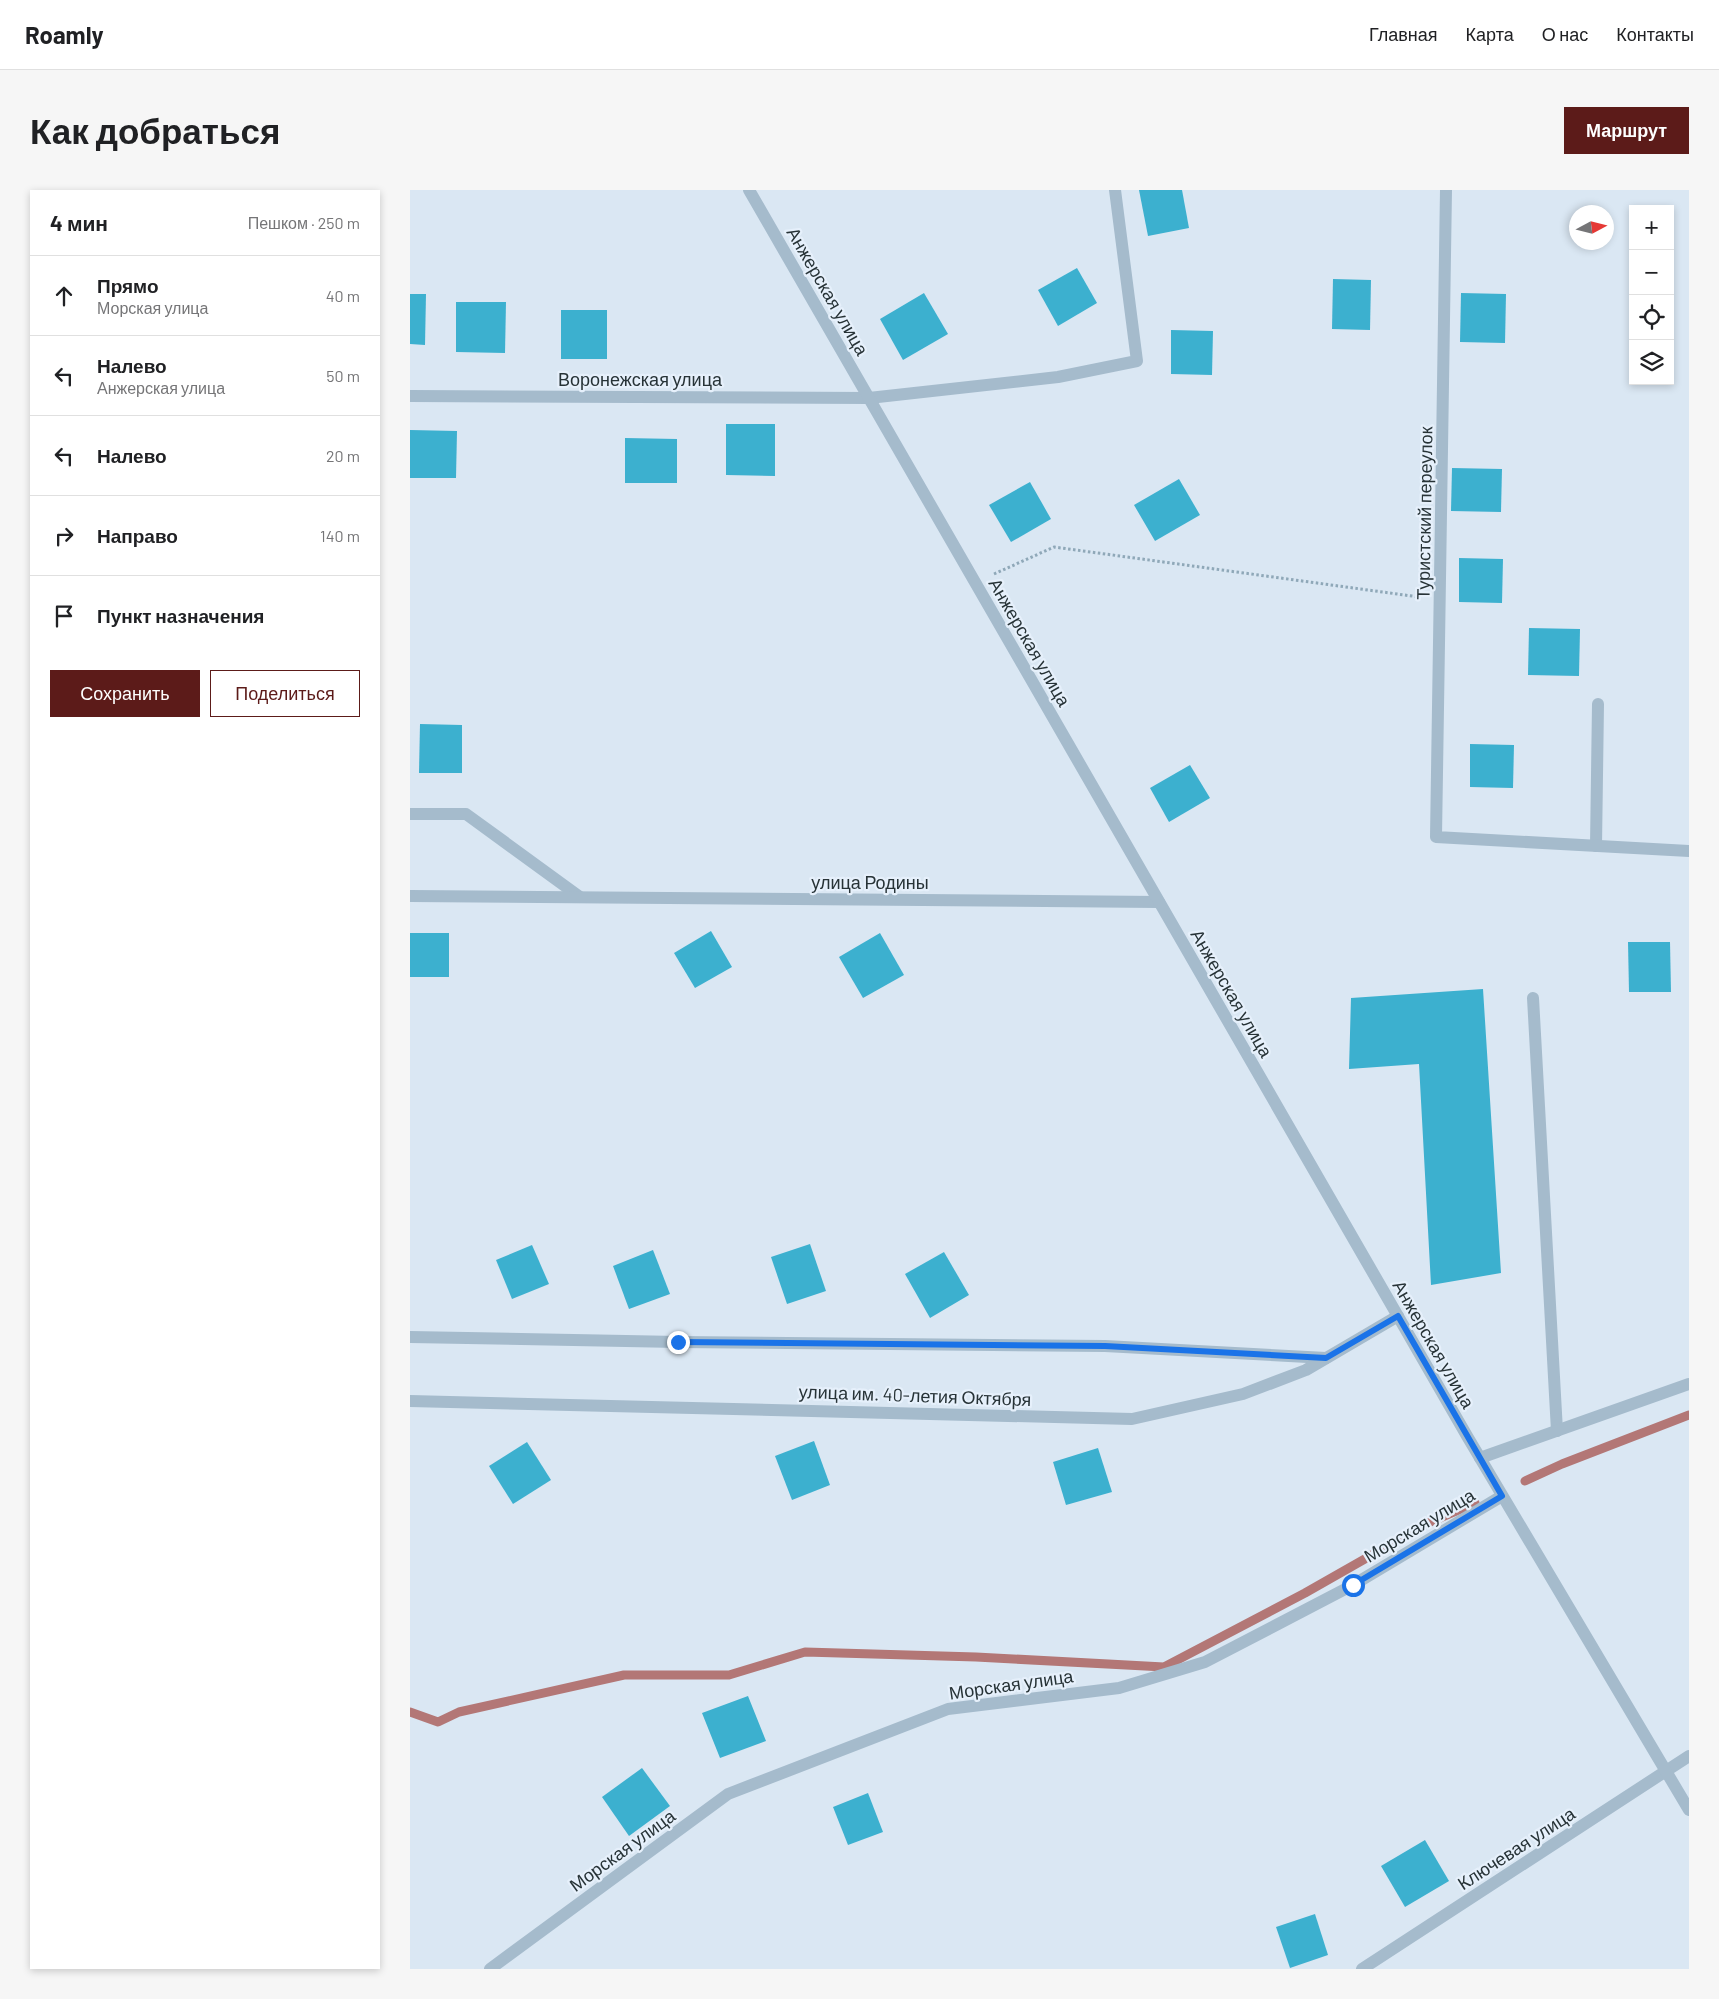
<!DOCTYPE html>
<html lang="ru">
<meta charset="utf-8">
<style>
body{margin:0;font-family:Barlow,sans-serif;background:#f6f6f6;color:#202124}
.controls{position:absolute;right:15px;top:15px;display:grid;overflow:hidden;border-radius:0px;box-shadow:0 2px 8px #0003}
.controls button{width:45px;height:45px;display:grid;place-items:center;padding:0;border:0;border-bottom:1px solid #e0e0e0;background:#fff;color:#202124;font:25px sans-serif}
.compass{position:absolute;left:1159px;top:15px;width:45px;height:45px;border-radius:50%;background:#fff;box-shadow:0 2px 8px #0003;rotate:83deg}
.stop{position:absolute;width:15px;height:15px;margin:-11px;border:4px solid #1a73e8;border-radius:50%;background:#fff}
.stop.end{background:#1a73e8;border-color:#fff;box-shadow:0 1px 5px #0008}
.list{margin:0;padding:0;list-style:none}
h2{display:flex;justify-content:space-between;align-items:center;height:65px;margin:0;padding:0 20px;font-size:21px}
h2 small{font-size:16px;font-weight:400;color:#757577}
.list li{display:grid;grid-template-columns:32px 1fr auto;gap:15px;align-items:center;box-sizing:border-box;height:80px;padding:0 20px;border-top:1px solid #e0e0e0}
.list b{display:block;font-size:19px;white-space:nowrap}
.list p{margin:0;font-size:16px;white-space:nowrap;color:#757577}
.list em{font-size:16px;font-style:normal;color:#757577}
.actions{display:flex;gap:10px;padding:15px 20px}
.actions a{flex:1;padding:11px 0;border:1px solid #5c1b19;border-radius:0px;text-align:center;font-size:18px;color:#5c1b19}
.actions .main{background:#5c1b19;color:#fff}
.icon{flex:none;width:28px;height:28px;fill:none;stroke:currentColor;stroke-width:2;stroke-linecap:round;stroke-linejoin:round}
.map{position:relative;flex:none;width:1279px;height:1779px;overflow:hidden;border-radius:0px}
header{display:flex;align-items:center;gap:30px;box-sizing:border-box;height:70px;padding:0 25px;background:#fff;border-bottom:1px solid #e0e0e0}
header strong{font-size:24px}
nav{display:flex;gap:28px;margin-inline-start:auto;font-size:18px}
.intro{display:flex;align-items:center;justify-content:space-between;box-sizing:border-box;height:120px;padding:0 30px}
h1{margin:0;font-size:35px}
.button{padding:12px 22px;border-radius:0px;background:#5c1b19;color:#fff;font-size:18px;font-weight:700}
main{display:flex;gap:30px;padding:0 30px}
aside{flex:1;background:#fff;border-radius:0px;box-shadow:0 2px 8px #0003}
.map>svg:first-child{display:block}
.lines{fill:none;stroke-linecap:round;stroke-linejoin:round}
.stream{stroke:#b37776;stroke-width:9}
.building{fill:#3cb0cf}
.path{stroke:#8fa8b8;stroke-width:3;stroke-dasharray:2.5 2.5;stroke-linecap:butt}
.service{stroke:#a5bbcc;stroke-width:12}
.minor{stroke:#a5bbcc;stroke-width:12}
.tertiary{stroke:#a5bbcc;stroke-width:12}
.route{stroke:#1a73e8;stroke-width:6}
.labels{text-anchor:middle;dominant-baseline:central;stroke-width:4.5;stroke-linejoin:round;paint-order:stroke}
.street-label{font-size:18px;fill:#273337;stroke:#e6f0fb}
</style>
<header>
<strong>Roamly</strong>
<nav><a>Главная</a><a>Карта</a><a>О нас</a><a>Контакты</a></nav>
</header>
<div class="intro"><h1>Как добраться</h1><a class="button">Маршрут</a></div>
<main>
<aside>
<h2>4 мин<small>Пешком · 250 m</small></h2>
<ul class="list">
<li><svg class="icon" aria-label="ahead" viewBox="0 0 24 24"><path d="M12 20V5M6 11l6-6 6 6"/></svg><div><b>Прямо</b><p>Морская улица</p></div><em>40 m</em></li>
<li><svg class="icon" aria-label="left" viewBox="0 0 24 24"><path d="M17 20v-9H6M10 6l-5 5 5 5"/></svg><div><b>Налево</b><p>Анжерская улица</p></div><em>50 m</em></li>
<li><svg class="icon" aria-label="left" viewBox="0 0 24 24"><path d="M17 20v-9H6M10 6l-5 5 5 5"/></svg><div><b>Налево</b></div><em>20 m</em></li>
<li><svg class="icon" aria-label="right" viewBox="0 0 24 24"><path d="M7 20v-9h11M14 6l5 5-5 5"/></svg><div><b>Направо</b></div><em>140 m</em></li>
<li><svg class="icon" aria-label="arrive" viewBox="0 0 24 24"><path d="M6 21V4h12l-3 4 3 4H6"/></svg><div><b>Пункт назначения</b></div></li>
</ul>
<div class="actions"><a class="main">Сохранить</a><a>Поделиться</a></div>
</aside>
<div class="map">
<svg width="1279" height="1779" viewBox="0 0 1279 1779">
<rect width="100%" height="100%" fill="#dae7f3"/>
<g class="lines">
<g class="stream">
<polyline points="1115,1291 1152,1274 1279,1225"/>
<polyline points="0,1522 28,1532 49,1522 214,1485 319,1485 395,1462 566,1467 754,1477 895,1403 1018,1333 1065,1313"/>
</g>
</g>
<g class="building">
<polygon points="729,0 772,0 779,38 738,46"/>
<polygon points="667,78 687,113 648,136 628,100"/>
<polygon points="923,89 961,90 960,140 922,139"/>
<polygon points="514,103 538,144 493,170 470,129"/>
<polygon points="1051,103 1096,104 1095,153 1050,152"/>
<polygon points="0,104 16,104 15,155 0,154"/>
<polygon points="46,112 96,112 95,163 46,162"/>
<rect x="151" y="120" width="46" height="49"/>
<polygon points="761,140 803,141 802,185 761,184"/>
<polygon points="316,234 365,234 365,286 316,285"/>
<polygon points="0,240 47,241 46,288 0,288"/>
<polygon points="215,248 267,249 267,293 215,293"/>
<polygon points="1042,278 1092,279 1091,322 1041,321"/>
<polygon points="769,289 790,325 745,351 724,315"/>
<polygon points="620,292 641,329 601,352 579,315"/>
<polygon points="1049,368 1093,369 1092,413 1049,412"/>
<polygon points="1119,438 1170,439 1169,486 1118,485"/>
<polygon points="10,534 52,535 52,583 9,583"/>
<polygon points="1060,554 1104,555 1103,598 1060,597"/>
<polygon points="780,575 800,608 759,632 740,598"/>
<polygon points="301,741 322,777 285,798 264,763"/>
<rect x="0" y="743" width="39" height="44"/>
<polygon points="470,743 494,785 453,808 429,767"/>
<polygon points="1218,752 1260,752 1261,802 1219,802"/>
<polygon points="1073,799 1091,1083 1021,1095 1009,874 939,879 941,808"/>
<polygon points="400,1054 416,1101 377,1114 361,1067"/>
<polygon points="122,1055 139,1094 102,1109 86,1070"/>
<polygon points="243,1060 260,1104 219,1119 203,1076"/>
<polygon points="534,1062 559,1105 520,1128 495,1084"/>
<polygon points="404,1251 420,1295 382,1310 365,1266"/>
<polygon points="117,1252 141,1290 103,1314 79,1276"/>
<polygon points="688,1258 702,1302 656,1315 643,1272"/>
<polygon points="338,1506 356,1551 310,1568 292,1523"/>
<polygon points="232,1578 260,1616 219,1646 192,1607"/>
<polygon points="458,1603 473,1642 438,1655 423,1617"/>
<polygon points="1015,1650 1039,1691 995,1717 971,1676"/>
<polygon points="905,1724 918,1765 880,1778 866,1737"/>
</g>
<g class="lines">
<polyline class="path" points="584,384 644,357 1009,407"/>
<g class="service">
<polyline points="0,624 56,624 170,707"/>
<polyline points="1186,656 1188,514"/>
<polyline points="1123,808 1147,1241"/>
<polyline points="0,1147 268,1152 695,1156 916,1168"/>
<polyline points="80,1779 318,1604 538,1519 709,1498 795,1472 943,1395 1092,1306"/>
</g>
<g class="minor">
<polyline points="1036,0 1026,647 1279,661"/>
<polyline points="0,206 459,208 648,187 727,171 705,0"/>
<polyline points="0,706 749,712"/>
<polyline points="0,1211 722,1229 833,1204 896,1180 988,1126"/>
<polyline points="1070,1268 1279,1194"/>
<polyline points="952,1779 1279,1566"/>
</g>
<polyline class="tertiary" points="339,0 1057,1246 1279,1620"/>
</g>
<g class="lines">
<polyline class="route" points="268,1152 695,1156 916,1168 988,1126 1092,1306 943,1395"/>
</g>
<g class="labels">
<g class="street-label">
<text transform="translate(418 101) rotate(60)">Анжерская улица</text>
<text x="230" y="189">Воронежская улица</text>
<text transform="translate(1014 323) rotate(-89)">Туристский переулок</text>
<text transform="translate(620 452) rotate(60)">Анжерская улица</text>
<text x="460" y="692">улица Родины</text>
<text transform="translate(822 803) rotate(60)">Анжерская улица</text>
<text transform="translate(1024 1154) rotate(60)">Анжерская улица</text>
<text transform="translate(505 1205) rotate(2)">улица им. 40-летия Октября</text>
<text transform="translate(1009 1335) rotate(-31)">Морская улица</text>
<text transform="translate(601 1494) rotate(-8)">Морская улица</text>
<text transform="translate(1106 1658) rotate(-33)">Ключевая улица</text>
<text transform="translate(212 1660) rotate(-36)">Морская улица</text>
</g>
</g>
</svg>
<div class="controls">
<button>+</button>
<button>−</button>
<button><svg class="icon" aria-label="locate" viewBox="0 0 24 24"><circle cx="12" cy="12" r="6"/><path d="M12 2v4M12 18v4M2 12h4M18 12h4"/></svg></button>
<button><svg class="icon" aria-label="layers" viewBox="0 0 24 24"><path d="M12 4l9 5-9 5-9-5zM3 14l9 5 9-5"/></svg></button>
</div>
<svg class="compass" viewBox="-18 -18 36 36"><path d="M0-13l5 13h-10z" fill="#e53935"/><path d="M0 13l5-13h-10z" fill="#757577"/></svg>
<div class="stop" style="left:943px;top:1395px"></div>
<div class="stop end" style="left:268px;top:1152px"></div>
</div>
</main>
